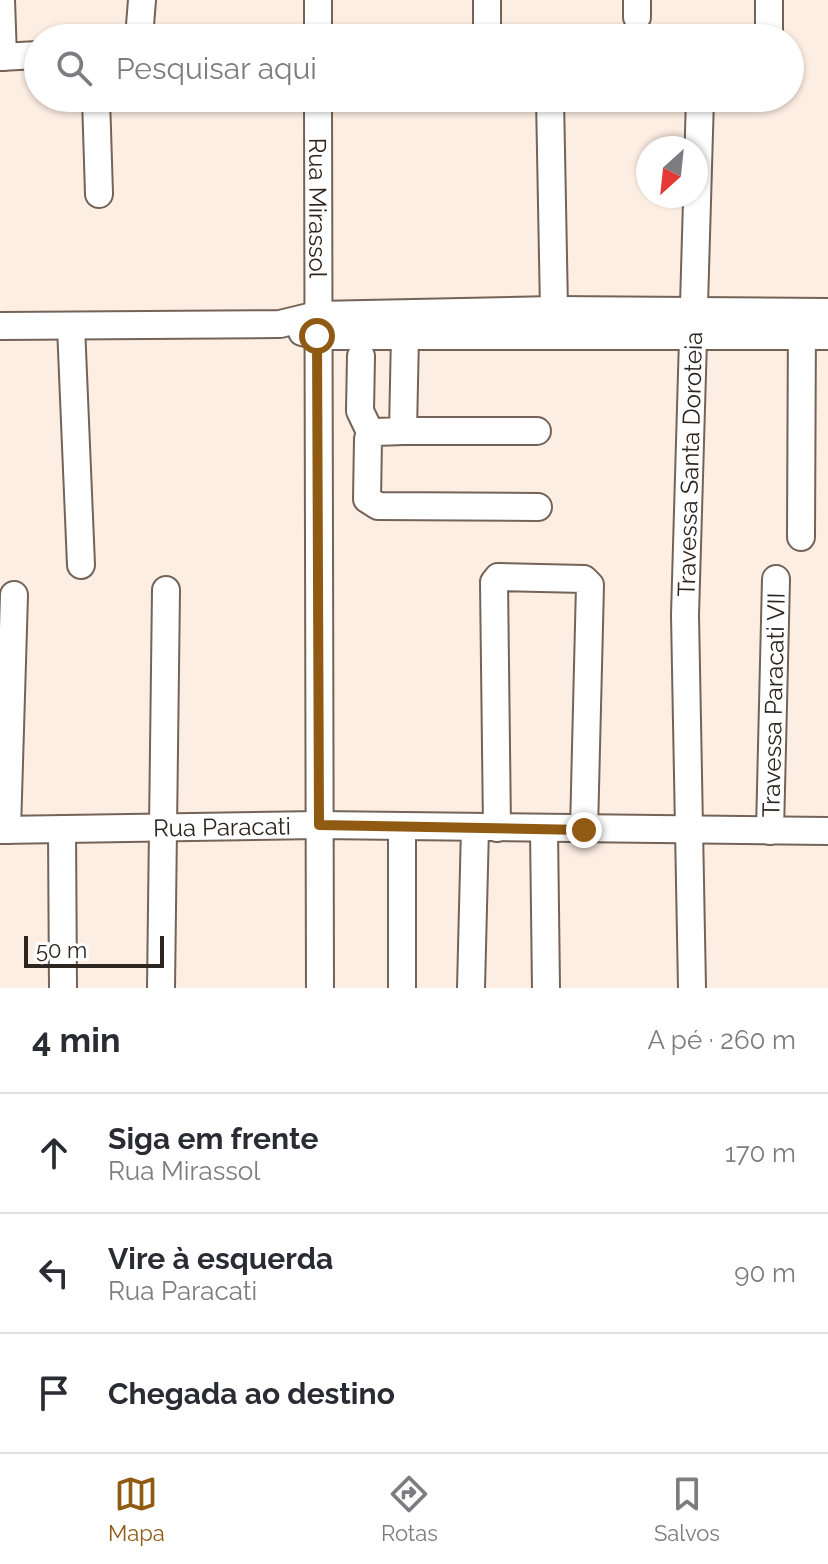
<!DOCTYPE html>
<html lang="pt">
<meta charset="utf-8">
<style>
body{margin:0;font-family:Raleway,sans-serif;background:#f7f7f7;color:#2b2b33}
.compass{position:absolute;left:636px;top:136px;width:72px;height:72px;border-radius:50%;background:#fff;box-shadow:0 2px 6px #0004;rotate:207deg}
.scale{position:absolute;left:24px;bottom:20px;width:140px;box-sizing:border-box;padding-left:8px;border:4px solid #2c2520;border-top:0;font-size:22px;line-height:28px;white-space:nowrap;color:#2c2520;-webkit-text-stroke:6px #fefefe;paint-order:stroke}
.stop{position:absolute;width:24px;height:24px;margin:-18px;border:6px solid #915a12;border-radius:50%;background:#fff}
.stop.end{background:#915a12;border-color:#fff;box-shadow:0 2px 8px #0008}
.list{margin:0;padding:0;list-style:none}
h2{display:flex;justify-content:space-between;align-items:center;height:104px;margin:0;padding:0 32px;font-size:34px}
h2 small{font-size:26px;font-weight:400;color:#7c7c81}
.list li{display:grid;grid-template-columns:52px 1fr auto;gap:24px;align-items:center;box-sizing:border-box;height:120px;padding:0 32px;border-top:2px solid #e1e1e2}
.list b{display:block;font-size:30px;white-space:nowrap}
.list p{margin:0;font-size:26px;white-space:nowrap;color:#7c7c81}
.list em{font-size:26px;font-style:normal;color:#7c7c81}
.icon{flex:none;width:44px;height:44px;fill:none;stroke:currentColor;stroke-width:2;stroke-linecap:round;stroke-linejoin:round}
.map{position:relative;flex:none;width:828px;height:988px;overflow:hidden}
.search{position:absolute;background:#fff;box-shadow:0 2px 6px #0004;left:24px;right:24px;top:24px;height:88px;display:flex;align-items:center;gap:20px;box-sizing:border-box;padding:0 28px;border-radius:44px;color:#7c7c81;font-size:30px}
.sheet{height:464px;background:#fff}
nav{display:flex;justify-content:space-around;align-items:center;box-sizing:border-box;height:112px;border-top:2px solid #e1e1e2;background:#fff;font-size:22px;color:#7c7c81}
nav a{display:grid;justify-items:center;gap:4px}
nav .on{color:#915a12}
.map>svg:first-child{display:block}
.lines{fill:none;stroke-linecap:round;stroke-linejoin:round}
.minor-casing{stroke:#736358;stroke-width:30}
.minor{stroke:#fff;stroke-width:26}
.route{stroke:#915a12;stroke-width:10}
.labels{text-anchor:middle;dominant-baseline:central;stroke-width:8;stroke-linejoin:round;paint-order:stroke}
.street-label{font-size:24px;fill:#2c2520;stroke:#fefefe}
</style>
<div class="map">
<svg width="828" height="988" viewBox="0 0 828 988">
<rect width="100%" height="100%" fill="#fdeee3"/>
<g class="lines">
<g class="minor-casing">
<g id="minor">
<polyline points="1,0 3,57"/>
<polyline points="637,17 637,0"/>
<polyline points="139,38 142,0"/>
<polyline points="318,38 318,0"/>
<polyline points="487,38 487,0"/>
<polyline points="769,38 769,0"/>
<polyline points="0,57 38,55"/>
<polyline points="96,98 99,194"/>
<path id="s1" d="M318,98L320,988"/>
<polyline points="550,98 554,310"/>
<polyline points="0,326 280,324 317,315 554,310 828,312"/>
<polyline points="71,326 81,565"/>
<polyline points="302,332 317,336 828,336"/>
<polyline points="405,335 403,431 376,432 368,439 367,499 378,506 538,507"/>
<polyline points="361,356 360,411 371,434"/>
<polyline points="403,431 537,431"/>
<polyline points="801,537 802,319"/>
<polyline points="402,827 402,988"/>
<polyline points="497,828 494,582 498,577 584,579 590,585 584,830"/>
<polyline points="62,829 63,988"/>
<path id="s2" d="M0,830L319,825L828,831"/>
<polyline points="7,830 14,595"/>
<polyline points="544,830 546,988"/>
<path id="s3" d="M770,831L776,579"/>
<polyline points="161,988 166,590"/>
<polyline points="471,988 475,828"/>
<path id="s4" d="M692,988L685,615L700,98"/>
</g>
</g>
<use href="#minor" class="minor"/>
</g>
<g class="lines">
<polyline class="route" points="317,336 319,825 584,830"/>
</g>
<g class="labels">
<g class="street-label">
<text stroke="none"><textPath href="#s1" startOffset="110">Rua Mirassol</textPath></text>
<text stroke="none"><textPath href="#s4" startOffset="524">Travessa Santa Doroteia</textPath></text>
<text stroke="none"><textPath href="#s3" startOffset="126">Travessa Paracati VII</textPath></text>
<text stroke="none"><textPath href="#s2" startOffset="222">Rua Paracati</textPath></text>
</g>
</g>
</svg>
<svg class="compass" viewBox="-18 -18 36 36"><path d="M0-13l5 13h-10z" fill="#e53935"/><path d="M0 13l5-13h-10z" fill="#7c7c81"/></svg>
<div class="scale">50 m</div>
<div class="stop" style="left:317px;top:336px"></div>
<div class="stop end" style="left:584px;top:830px"></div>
<div class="search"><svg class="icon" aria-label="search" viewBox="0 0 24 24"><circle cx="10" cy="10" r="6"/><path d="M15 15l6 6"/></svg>Pesquisar aqui</div>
</div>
<section class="sheet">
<h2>4 min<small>A pé · 260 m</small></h2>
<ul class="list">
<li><svg class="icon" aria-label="ahead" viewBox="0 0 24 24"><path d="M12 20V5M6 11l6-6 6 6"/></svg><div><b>Siga em frente</b><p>Rua Mirassol</p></div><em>170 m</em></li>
<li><svg class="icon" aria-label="left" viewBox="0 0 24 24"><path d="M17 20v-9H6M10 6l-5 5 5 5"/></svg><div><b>Vire à esquerda</b><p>Rua Paracati</p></div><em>90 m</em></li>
<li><svg class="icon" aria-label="arrive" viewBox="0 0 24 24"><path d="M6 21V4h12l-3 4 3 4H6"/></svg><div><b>Chegada ao destino</b></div></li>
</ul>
</section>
<nav>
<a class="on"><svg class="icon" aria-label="map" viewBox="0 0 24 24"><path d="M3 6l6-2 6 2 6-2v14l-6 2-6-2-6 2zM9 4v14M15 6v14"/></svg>Mapa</a>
<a><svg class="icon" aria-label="directions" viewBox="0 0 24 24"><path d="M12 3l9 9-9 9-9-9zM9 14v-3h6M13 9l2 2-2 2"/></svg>Rotas</a>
<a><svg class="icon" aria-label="saved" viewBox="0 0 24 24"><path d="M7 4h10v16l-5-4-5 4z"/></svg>Salvos</a>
</nav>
